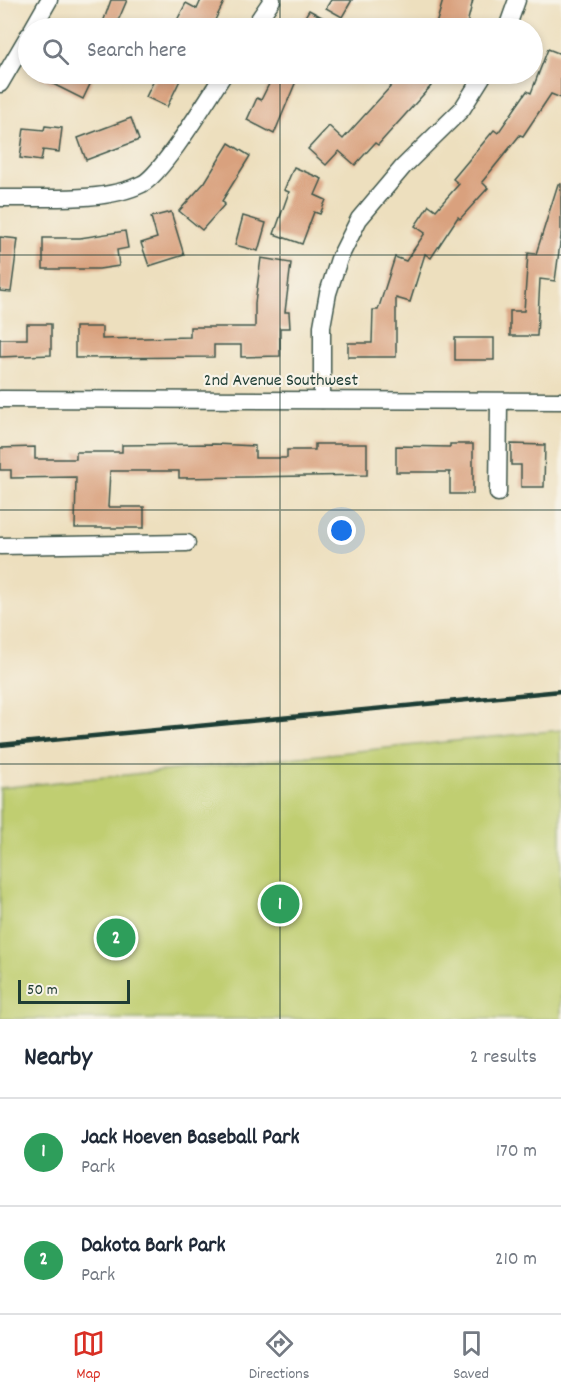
<!DOCTYPE html>
<style>
body{margin:0;font-family:Dekko,sans-serif;background:#f6f6f7;color:#1f2937}
.scale{position:absolute;left:18px;bottom:15px;width:112px;box-sizing:border-box;padding-left:6px;border:3px solid #1f3d34;border-top:0;font-size:16px;line-height:21px;white-space:nowrap;color:#1f3d34;-webkit-text-stroke:4px #f7f3e8;paint-order:stroke}
.you{position:absolute;left:342px;top:531px;width:21px;height:21px;margin:-15px;border:4px solid #fff;border-radius:50%;background:#1a73e8;box-shadow:0 0 0 9px #1a73e833}
.badge{display:grid;place-items:center;width:39px;height:39px;border-radius:50%;background:#d93025;color:#fff;font-size:20px;font-weight:700}
.pin{position:absolute;translate:-50% -50%;border:3px solid #fff;box-shadow:0 2px 6px #0006}
.list{margin:0;padding:0;list-style:none}
h2{display:flex;justify-content:space-between;align-items:center;height:78px;margin:0;padding:0 24px;font-size:26px}
h2 small{font-size:20px;font-weight:400;color:#747a83}
.list li{display:grid;grid-template-columns:39px 1fr auto;gap:18px;align-items:center;box-sizing:border-box;height:108px;padding:0 24px;border-top:2px solid #e0e1e3}
.list b{display:block;font-size:22px;white-space:nowrap}
.list p{margin:0;font-size:20px;white-space:nowrap;color:#747a83}
.list em{font-size:20px;font-style:normal;color:#747a83}
.icon{flex:none;width:33px;height:33px;fill:none;stroke:currentColor;stroke-width:2;stroke-linecap:round;stroke-linejoin:round}
.map{position:relative;flex:none;width:561px;height:1019px;overflow:hidden}
.search{position:absolute;background:#fff;box-shadow:0 3px 9px #0003;left:18px;right:18px;top:18px;height:66px;display:flex;align-items:center;gap:15px;box-sizing:border-box;padding:0 21px;border-radius:33px;color:#747a83;font-size:22px}
.sheet{height:294px;background:#fff}
nav{display:flex;justify-content:space-around;align-items:center;box-sizing:border-box;height:84px;border-top:2px solid #e0e1e3;background:#fff;font-size:16px;color:#747a83}
nav a{display:grid;justify-items:center;gap:3px}
nav .on{color:#d93025}
.map>svg:first-child{display:block}
.green{fill:#c0ce71;stroke:#708652;stroke-width:1.5}
.building{fill:#d9a17e}
.lines{fill:none;stroke-linecap:round;stroke-linejoin:round}
.minor-casing{stroke:#3e5549;stroke-width:19}
.minor{stroke:#fff;stroke-width:16}
.rail{stroke:#1f3d34;stroke-width:4.5}
.grid{fill:none;stroke:#1f3d34;stroke-width:1.5;stroke-opacity:0.55}
.labels{text-anchor:middle;dominant-baseline:central;stroke-width:4.5;stroke-linejoin:round;paint-order:stroke}
.street-label{font-size:18px;fill:#1f3d34;stroke:#f7f3e8}
</style>
<div class="map">
<svg width="561" height="1019" viewBox="0 0 561 1019">
<rect width="100%" height="100%" fill="#f7f3e8"/>
<filter id="ink" filterUnits="userSpaceOnUse"><feTurbulence type="fractalNoise" baseFrequency=".0167" numOctaves="2"/><feDisplacementMap in="SourceGraphic" scale="12" xChannelSelector="R" yChannelSelector="G"/><feConvolveMatrix kernelMatrix="1 2 1 2 8 2 1 2 1" color-interpolation-filters="sRGB"/></filter>
<filter id="wash" filterUnits="userSpaceOnUse"><feTurbulence type="fractalNoise" baseFrequency=".008" numOctaves="4" result="noise"/><feDisplacementMap in="SourceGraphic" scale="24" xChannelSelector="R" yChannelSelector="G"/><feGaussianBlur stdDeviation="1.35" result="paint"/><feColorMatrix in="noise" values="0 0 0 0 0 0 0 0 0 0 0 0 0 0 0 0 0 1.4 0 .05"/><feComposite in="paint" operator="in"/></filter>
<g filter="url(#wash)">
<rect width="100%" height="100%" fill="#eddfbe"/>
<polygon class="green" points="561,730 561,1019 0,1019 0,788"/>
<g id="blocks">
<g class="building">
<polygon points="111,0 127,0 115,28 101,28"/>
<polygon points="201,0 225,0 211,28 173,28 186,3 197,9"/>
<polygon points="331,0 352,0 342,17 326,8"/>
<polygon points="443,0 473,0 466,28 435,28"/>
<polygon points="309,10 342,28 298,28"/>
<polygon points="548,49 561,54 561,98 551,94 523,136 520,135 482,182 488,188 460,219 458,217 431,258 425,254 410,302 396,298 396,357 348,357 348,343 372,343 373,310 378,310 395,257 406,261 425,233 415,226 429,205 436,210 459,184 453,179 494,130 498,133 527,91 531,93"/>
<polygon points="33,74 84,74 93,78 83,99"/>
<polygon points="157,74 183,74 167,107 146,97"/>
<polygon points="274,74 299,74 274,134 247,120 257,98 261,100"/>
<polygon points="402,74 411,81 417,74 431,86 378,145 375,143 355,165 339,151 326,165 308,149 329,126 343,139"/>
<polygon points="131,118 139,140 86,160 78,138"/>
<polygon points="45,126 62,128 59,152 43,150 41,161 20,158 24,128 44,130"/>
<polygon points="229,143 250,156 222,201 225,204 202,230 179,211 205,182"/>
<polygon points="294,167 322,179 315,195 326,200 320,214 314,212 302,244 274,234 289,192 284,190"/>
<polygon points="558,184 561,184 561,236 555,281 540,279 537,336 510,336 510,311 524,311 528,253 536,254"/>
<polygon points="171,212 184,255 149,266 141,243 157,238 151,217"/>
<polygon points="243,216 266,223 258,251 235,245"/>
<polygon points="125,231 128,248 117,250 119,266 99,269 43,269 43,238 80,238"/>
<polygon points="0,237 18,239 11,292 0,291"/>
<polygon points="261,258 291,263 285,312 289,312 290,328 280,328 280,356 241,357 241,345 214,345 214,357 75,358 75,327 102,327 102,339 190,337 190,327 255,327 255,303"/>
<polygon points="27,324 51,324 51,355 0,357 0,339 27,339"/>
<rect x="455" y="338" width="39" height="22"/>
<polygon points="215,444 255,446 255,458 287,458 287,450 315,450 315,444 367,444 367,475 179,478 179,471 110,471 108,507 144,507 144,528 75,528 76,477 11,478 11,470 0,470 0,448 35,447 35,459 76,459 76,452 122,452 122,445"/>
<polygon points="450,444 473,444 473,494 450,494 450,472 396,472 396,446 450,447"/>
<polygon points="511,444 545,445 544,487 521,487 521,465 511,465"/>
</g>
</g>
</g>
<g filter="url(#ink)">
<use href="#blocks" fill-opacity="0" stroke="#3e5549" stroke-width="1.5"/>
<g class="lines">
<g class="minor-casing">
<g id="minor">
<polyline points="33,28 49,0"/>
<polyline points="253,28 272,0"/>
<polyline points="507,28 517,0"/>
<polyline points="0,84 28,36"/>
<path d="M0,198C43,197 103,203 142,184C162,175 210,95 224,74"/>
<polyline points="0,399 561,401"/>
<polyline points="322,400 322,326 328,293 339,259 359,219 403,167 462,109 484,74"/>
<polyline points="498,493 499,402"/>
<polyline points="0,546 187,543"/>
</g>
</g>
<use href="#minor" class="minor"/>
<polyline class="rail" points="0,745 561,691"/>
</g>
</g>
<path class="grid" d="M280,0V28M280,74V1019M0,255H561M0,510H561M0,764H561"/>
<g class="labels">
<g class="street-label">
<text x="281" y="381">2nd Avenue Southwest</text>
</g>
</g>
</svg>
<div class="scale">50 m</div>
<div class="you"></div>
<div class="pin badge" style="left:280px;top:904px;background:#2e9e5b">1</div>
<div class="pin badge" style="left:116px;top:938px;background:#2e9e5b">2</div>
<div class="search"><svg class="icon" aria-label="search" viewBox="0 0 24 24"><circle cx="10" cy="10" r="6"/><path d="M15 15l6 6"/></svg>Search here</div>
</div>
<section class="sheet">
<h2>Nearby<small>2 results</small></h2>
<ul class="list">
<li><span class="badge" style="background:#2e9e5b">1</span><div><b>Jack Hoeven Baseball Park</b><p>Park</p></div><em>170 m</em></li>
<li><span class="badge" style="background:#2e9e5b">2</span><div><b>Dakota Bark Park</b><p>Park</p></div><em>210 m</em></li>
</ul>
</section>
<nav>
<a class="on"><svg class="icon" aria-label="map" viewBox="0 0 24 24"><path d="M3 6l6-2 6 2 6-2v14l-6 2-6-2-6 2zM9 4v14M15 6v14"/></svg>Map</a>
<a><svg class="icon" aria-label="directions" viewBox="0 0 24 24"><path d="M12 3l9 9-9 9-9-9zM9 14v-3h6M13 9l2 2-2 2"/></svg>Directions</a>
<a><svg class="icon" aria-label="saved" viewBox="0 0 24 24"><path d="M7 4h10v16l-5-4-5 4z"/></svg>Saved</a>
</nav>
